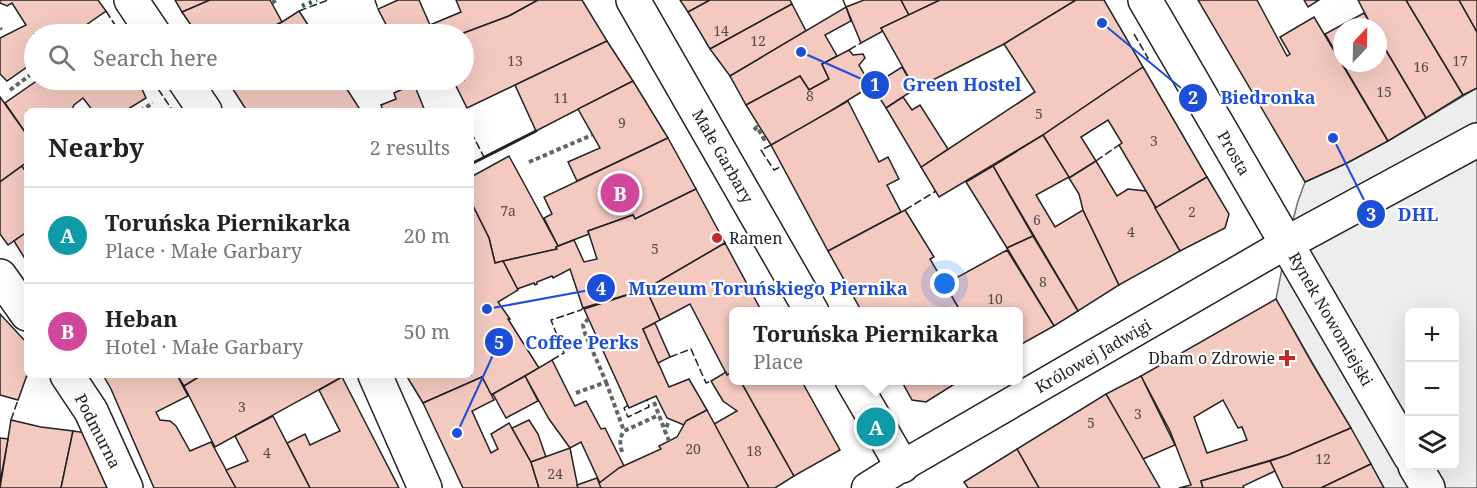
<!DOCTYPE html>
<meta charset="utf-8">
<style>
body{margin:0;font-family:"Noto Serif",serif;background:#f6f6f6;color:#222}
.controls{position:absolute;right:18px;bottom:18px;display:grid;overflow:hidden;border-radius:9px;box-shadow:0 6px 24px #0002}
.controls button{width:54px;height:54px;display:grid;place-items:center;padding:0;border:0;border-bottom:2px solid #e0e0e0;background:#fff;color:#222;font:30px sans-serif}
.compass{position:absolute;left:1333px;top:18px;width:54px;height:54px;border-radius:50%;background:#fff;box-shadow:0 6px 24px #0002;rotate:22deg}
.you{position:absolute;left:945px;top:284px;width:21px;height:21px;margin:-15px;border:4px solid #fff;border-radius:50%;background:#1a73e8;box-shadow:0 0 0 9px #1a73e833}
.badge{display:grid;place-items:center;width:39px;height:39px;border-radius:50%;background:#0b8043;color:#fff;font-size:20px;font-weight:700}
.pin{position:absolute;translate:-50% -50%;border:3px solid #fff;box-shadow:0 2px 6px #0006}
.popup{position:absolute;left:729px;top:307px;width:294px;height:78px;box-sizing:border-box;display:grid;place-content:center;border-radius:9px;background:#fff;filter:drop-shadow(0 2px 4px #0005);font-size:20px;white-space:nowrap;color:#767676}
.popup b{font-size:22px;color:#222}
.popup::after{content:'';position:absolute;left:50%;top:100%;margin-left:-12px;border:12px solid transparent;border-top-color:#fff}
.list{margin:0;padding:0;list-style:none}
h2{display:flex;justify-content:space-between;align-items:center;height:78px;margin:0;padding:0 24px;font-size:26px}
h2 small{font-size:20px;font-weight:400;color:#767676}
.list li{display:grid;grid-template-columns:39px 1fr auto;gap:18px;align-items:center;box-sizing:border-box;height:96px;padding:0 24px;border-top:2px solid #e0e0e0}
.list b{display:block;font-size:22px;white-space:nowrap}
.list p{margin:0;font-size:20px;white-space:nowrap;color:#767676}
.list em{font-size:20px;font-style:normal;color:#767676}
.icon{flex:none;width:33px;height:33px;fill:none;stroke:currentColor;stroke-width:2;stroke-linecap:round;stroke-linejoin:round}
.map{position:relative;flex:none;width:1477px;height:488px;overflow:hidden}
.search{position:absolute;background:#fff;box-shadow:0 6px 24px #0002;left:24px;top:24px;width:450px;height:66px;display:flex;align-items:center;gap:15px;box-sizing:border-box;padding:0 21px;border-radius:33px;color:#767676;font-size:22px}
.panel{position:absolute;background:#fff;box-shadow:0 6px 24px #0002;left:24px;top:108px;width:450px;height:270px;border-radius:9px}
.map>svg:first-child{display:block}
.parking{fill:#ededed;stroke:#6f6f6f;stroke-width:1.5;fill-rule:evenodd}
.building{fill:#f3c9c0;stroke:#222;stroke-width:1.5;fill-rule:evenodd}
.lines{fill:none;stroke-linecap:round;stroke-linejoin:round}
.pedestrian-casing{stroke:#222;stroke-width:33}
.minor-casing{stroke:#222;stroke-width:36}
.path{stroke:#646464;stroke-width:4;stroke-dasharray:4.5 3;stroke-linecap:butt}
.pedestrian{stroke:#fff;stroke-width:30}
.minor{stroke:#fff;stroke-width:33}
.hedge{stroke:#2f5e38;stroke-width:4.5;stroke-dasharray:3 4.5;stroke-linecap:butt}
.fence{stroke:#222;stroke-width:1.5;stroke-dasharray:8 3;stroke-linecap:butt}
.wall{stroke:#222;stroke-width:3}
.poi-dot{fill:#c62828;stroke:#fff;stroke-width:2}
.labels{text-anchor:middle;dominant-baseline:central;stroke-width:4.5;stroke-linejoin:round;paint-order:stroke}
.number-label{font-size:14px;fill:#564c4a}
.street-label{font-size:16px;fill:#222;stroke:#fff}
.poi-label{font-size:16px;fill:#222;stroke:#fff;text-anchor:start}
.leader{fill:none;stroke:#1d4ed8;stroke-width:2}
.callout-dot{fill:#1d4ed8;stroke:#fff;stroke-width:2}
.mark-label{font-size:18px;text-anchor:middle;font-weight:bold;fill:#fff}
.callout-label{font-size:18px;text-anchor:middle;font-weight:bold;fill:#1d4ed8;stroke:#fff;stroke-width:4.5;stroke-linejoin:round;paint-order:stroke}
</style>
<div class="map">
<svg width="1477" height="488" viewBox="0 0 1477 488">
<rect width="100%" height="100%" fill="#fff"/>
<path class="parking" d="M1477,88V488H1384L1276,299L1287,243L1298,201L1305,182L1347,163L1388,141ZM1410,312H1454V466H1410Z"/>
<g class="building">
<polygon points="0,0 98,0 106,11 73,34 34,34 34,62 7,81 0,74 0,38 26,25 12,3 7,6 0,3"/>
<polygon points="175,0 210,0 182,12"/>
<polygon points="210,0 270,0 282,22 259,34 197,34 182,12"/>
<polygon points="398,0 419,0 430,25 461,12 456,0 538,0 509,16 461,34 391,34 378,9"/>
<polygon points="538,0 582,0 607,41 467,108 453,80 464,80 464,34 461,34 509,16"/>
<polygon points="680,0 710,0 688,12"/>
<polygon points="710,0 790,0 792,4 710,49 688,12"/>
<polygon points="864,0 901,0 909,15 881,28 883,31 861,43 846,7"/>
<polygon points="901,0 940,0 909,15"/>
<polygon points="940,0 1076,0 1004,44 915,89 881,28"/>
<polygon points="1076,0 1104,0 1143,67 1043,135 939,197 921,167 1035,92 1004,44"/>
<polygon points="1198,0 1257,0 1287,56 1290,54 1280,37 1314,17 1388,141 1347,163 1305,182"/>
<polygon points="1304,0 1319,0 1308,7"/>
<polygon points="1358,0 1406,0 1463,95 1426,118 1378,37 1378,27 1372,27"/>
<polygon points="1406,0 1459,0 1477,32 1477,88 1463,95"/>
<polygon points="1459,0 1477,0 1477,32"/>
<polygon points="792,4 806,31 730,76 710,49"/>
<polygon points="846,7 851,21 825,35 837,56 822,64 829,79 809,90 800,76 746,105 730,76"/>
<polygon points="299,11 314,34 259,34 282,22"/>
<polygon points="1364,13 1372,27 1342,27 1342,63 1325,34"/>
<polygon points="115,25 122,34 102,34"/>
<polygon points="1378,37 1426,118 1388,141 1342,63 1378,63"/>
<polygon points="607,41 633,81 536,131 515,85"/>
<polygon points="849,50 853,55 863,54 865,58 859,65 871,86 808,125 771,145 746,105 800,76 809,90 829,79 822,64"/>
<polygon points="902,67 915,89 886,108 872,86"/>
<polygon points="1143,67 1207,177 1156,208 1119,145 1122,143 1108,120 1081,137 1096,161 1069,178 1043,135"/>
<polygon points="38,80 139,80 138,80 146,98 125,111 93,111 83,98 74,105 71,111 27,111 27,135 5,103"/>
<polygon points="227,80 341,80 361,111 247,111"/>
<polygon points="633,81 668,138 577,181 568,162 600,148 578,109"/>
<polygon points="414,84 425,111 383,111 381,105 396,99 394,93"/>
<polygon points="0,97 27,135 27,162 0,182"/>
<polygon points="903,97 912,110 920,105 948,149 921,167 886,108"/>
<polygon points="848,101 879,162 888,157 899,179 887,185 901,212 828,251 771,145"/>
<polygon points="1043,135 1069,177 1036,195 1055,227 1083,210 1119,285 1078,311 993,166"/>
<polygon points="668,138 696,189 635,219 633,215 588,231 589,234 558,246 544,218 552,214 544,197"/>
<polygon points="509,156 558,246 556,247 557,249 495,263 489,238 471,202 471,177"/>
<polygon points="1096,161 1117,196 1128,189 1146,191 1180,251 1119,285 1083,210 1079,194 1069,178"/>
<polygon points="22,166 27,174 27,232 8,245 0,234 0,182"/>
<polygon points="993,166 1033,236 1007,248 966,182"/>
<polygon points="1207,177 1229,214 1225,228 1180,251 1155,208"/>
<polygon points="696,189 725,243 646,289 583,308 570,269 553,278 552,276 537,282 537,284 535,285 534,283 517,289 503,261 557,249 556,247 574,240 584,262 597,259 588,231 633,215 635,219"/>
<polygon points="471,202 489,238 495,263 503,261 518,290 498,302 510,319 508,319 539,368 491,395 482,377 423,403 406,375 471,375"/>
<polygon points="905,210 934,257 930,259 961,312 862,312 828,251"/>
<polygon points="27,232 27,262 14,241"/>
<polygon points="1033,236 1078,311 1054,326 1007,248"/>
<polygon points="725,243 762,312 734,312 734,372 727,375 690,304 660,320 646,289"/>
<polygon points="1007,250 1054,326 1018,346 1018,312 961,312 945,284"/>
<polygon points="646,289 660,320 643,329 669,387 689,379 707,410 686,421 684,425 667,418 656,396 629,408 584,309"/>
<path d="M1276,299L1312,363L1351,428L1288,455L1201,481L1203,488H1179L1191,485L1170,431L1141,376ZM1223,400L1238,428L1242,427L1247,440L1207,453L1194,417Z"/>
<polygon points="0,314 27,343 27,375 18,400 0,395"/>
<polygon points="655,323 670,357 658,363 643,329"/>
<polygon points="552,360 575,406 586,401 601,429 605,428 624,466 600,483 581,442 570,448 549,419 525,376"/>
<polygon points="726,372 727,375 734,372 734,380 740,380 794,476 775,488 749,488 714,424 737,411 723,401 711,381"/>
<polygon points="103,375 177,375 188,396 156,412 160,420 170,421 176,426 190,451 211,442 236,488 154,488 111,389"/>
<polygon points="177,375 202,375 184,386"/>
<polygon points="202,375 341,375 342,377 215,447 184,386"/>
<polygon points="525,376 538,401 506,418 493,394"/>
<polygon points="1141,376 1175,445 1143,459 1106,394"/>
<polygon points="342,377 399,488 310,488 287,443 305,434 310,445 340,431 319,390"/>
<polygon points="482,377 494,400 472,411 491,453 498,449 491,434 509,423 531,462 539,488 463,488 423,403"/>
<polygon points="740,380 801,380 840,450 794,476"/>
<polygon points="901,380 961,380 926,402 912,400"/>
<polygon points="1106,394 1160,488 1039,488 1017,449"/>
<polygon points="707,410 749,488 601,488 598,484 619,468 661,449 659,446 677,437 686,421"/>
<polygon points="273,416 310,488 236,488 226,470 248,461 235,436"/>
<polygon points="11,420 41,427 73,431 61,488 0,488"/>
<polygon points="529,420 538,434 546,457 531,462 512,428"/>
<polygon points="1351,428 1371,464 1321,488 1283,488 1270,461 1288,455"/>
<polygon points="73,431 94,434 116,488 61,488"/>
<polygon points="0,438 8,439 0,483"/>
<polygon points="570,448 578,488 539,488 531,462"/>
<polygon points="1017,449 1039,488 968,488 964,482"/>
<polygon points="1270,461 1275,471 1243,486 1244,488 1203,488 1201,481"/>
<polygon points="1371,464 1384,488 1321,488"/>
<polygon points="597,478 601,488 578,488 577,485"/>
</g>
<g class="lines">
<g class="pedestrian-casing">
<polyline id="pedestrian" points="867,488 902,466 1287,243"/>
</g>
<g class="minor-casing">
<g id="minor">
<polyline points="131,0 154,34"/>
<polyline points="633,0 812,312"/>
<polyline points="1145,0 1410,456"/>
<polyline points="184,80 205,111"/>
<polyline points="1287,243 1477,140"/>
<polyline points="0,276 27,314"/>
<polyline points="67,375 91,411 126,488"/>
<polyline points="375,375 425,488"/>
<polyline points="852,380 902,466"/>
<polyline points="1415,466 1428,488"/>
</g>
</g>
<g class="path">
<polyline points="272,3 276,0"/>
<polyline points="0,28 1,30"/>
<polyline points="87,34 100,25"/>
<polyline points="10,90 34,72"/>
<polyline points="140,111 153,103"/>
<polyline points="754,130 757,127 764,139 766,137"/>
<polyline points="529,162 592,135"/>
<polyline points="606,382 624,431"/>
<polyline points="576,393 606,382 584,331 583,325 588,319"/>
<polyline points="654,402 665,431"/>
<polyline points="668,423 665,431 669,441"/>
<path d="M622,452C620,444 619,438 624,431L659,415"/>
</g>
<use href="#pedestrian" class="pedestrian"/>
<use href="#minor" class="minor"/>
<polyline class="hedge" points="302,6 317,0"/>
<g class="fence">
<polyline points="375,0 378,9"/>
<polyline points="843,0 846,7"/>
<polyline points="106,11 115,25"/>
<polyline points="299,11 328,0"/>
<polyline points="1134,34 1148,58 1145,60"/>
<polyline points="849,50 861,43"/>
<polyline points="152,80 173,111"/>
<polyline points="461,110 467,108"/>
<polyline points="471,132 484,157"/>
<polyline points="771,145 761,150 774,170 782,166"/>
<polyline points="1096,161 1119,145"/>
<polyline points="905,210 936,191"/>
<polyline points="670,357 691,349 706,383 711,381"/>
<polyline points="552,360 564,353 551,320 581,310 583,308"/>
<polyline points="628,405 624,408 628,417 649,407 647,399"/>
<polyline points="11,420 18,400"/>
</g>
<polyline class="wall" points="471,164 536,131"/>
</g>
<g class="poi-dot">
<circle cx="717" cy="238" r="6"/>
<path d="M1284 349h6v6h6v6h-6v6h-6v-6h-6v-6h6z"/>
</g>
<g class="labels">
<g class="number-label">
<text x="721" y="30">14</text>
<text x="758" y="40">12</text>
<text x="515" y="60">13</text>
<text x="1460" y="60">17</text>
<text x="1421" y="66">16</text>
<text x="1384" y="91">15</text>
<text x="810" y="95">8</text>
<text x="561" y="97">11</text>
<text x="1039" y="113">5</text>
<text x="622" y="122">9</text>
<text x="1154" y="140">3</text>
<text x="508" y="210">7a</text>
<text x="1192" y="211">2</text>
<text x="1037" y="219">6</text>
<text x="1131" y="231">4</text>
<text x="655" y="248">5</text>
<text x="1043" y="281">8</text>
<text x="995" y="298">10</text>
<text x="242" y="406">3</text>
<text x="1138" y="413">3</text>
<text x="1091" y="422">5</text>
<text x="693" y="448">20</text>
<text x="754" y="450">18</text>
<text x="267" y="452">4</text>
<text x="1323" y="458">12</text>
<text x="555" y="473">24</text>
</g>
<g class="street-label">
<text transform="translate(1234 153) rotate(60)">Prosta</text>
<text transform="translate(723 156) rotate(60)">Małe Garbary</text>
<text transform="translate(1331 319) rotate(60)">Rynek Nowomiejski</text>
<text transform="translate(1093 356) rotate(-30)">Królowej Jadwigi</text>
<text transform="translate(98 431) rotate(63)">Podmurna</text>
</g>
<g class="poi-label">
<text x="729" y="238">Ramen</text>
<text x="1275" y="358" text-anchor="end">Dbam o Zdrowie</text>
</g>
</g>
<path class="leader" d="M801 52L875 85M1102 23L1193 98M1333 138L1371 214M487 309L601 288M457 433L499 342"/>
<g class="callout-dot">
<circle cx="801" cy="52" r="6"/>
<circle cx="1102" cy="23" r="6"/>
<circle cx="1333" cy="138" r="6"/>
<circle cx="487" cy="309" r="6"/>
<circle cx="457" cy="433" r="6"/>
<circle cx="875" cy="85" r="15"/>
<circle cx="1193" cy="98" r="15"/>
<circle cx="1371" cy="214" r="15"/>
<circle cx="601" cy="288" r="15"/>
<circle cx="499" cy="342" r="15"/>
</g>
<g class="mark-label">
<text x="875" y="91">1</text>
<text x="1193" y="104">2</text>
<text x="1371" y="221">3</text>
<text x="601" y="295">4</text>
<text x="499" y="349">5</text>
</g>
<g class="callout-label">
<text x="962" y="91">Green Hostel</text>
<text x="1268" y="104">Biedronka</text>
<text x="1418" y="221">DHL</text>
<text x="768" y="295">Muzeum Toruńskiego Piernika</text>
<text x="582" y="349">Coffee Perks</text>
</g>
</svg>
<div class="controls">
<button>+</button>
<button>−</button>
<button><svg class="icon" aria-label="layers" viewBox="0 0 24 24"><path d="M12 4l9 5-9 5-9-5zM3 14l9 5 9-5"/></svg></button>
</div>
<svg class="compass" viewBox="-18 -18 36 36"><path d="M0-13l5 13h-10z" fill="#e53935"/><path d="M0 13l5-13h-10z" fill="#767676"/></svg>
<div class="you"></div>
<div class="pin badge" style="left:876px;top:427px;background:#0f9aa8">A</div>
<div class="popup"><b>Toruńska Piernikarka</b>Place</div>
<div class="pin badge" style="left:620px;top:193px;background:#d1479c">B</div>
<div class="search"><svg class="icon" aria-label="search" viewBox="0 0 24 24"><circle cx="10" cy="10" r="6"/><path d="M15 15l6 6"/></svg>Search here</div>
<section class="panel">
<h2>Nearby<small>2 results</small></h2>
<ul class="list">
<li><span class="badge" style="background:#0f9aa8">A</span><div><b>Toruńska Piernikarka</b><p>Place · Małe Garbary</p></div><em>20 m</em></li>
<li><span class="badge" style="background:#d1479c">B</span><div><b>Heban</b><p>Hotel · Małe Garbary</p></div><em>50 m</em></li>
</ul>
</section>
</div>
